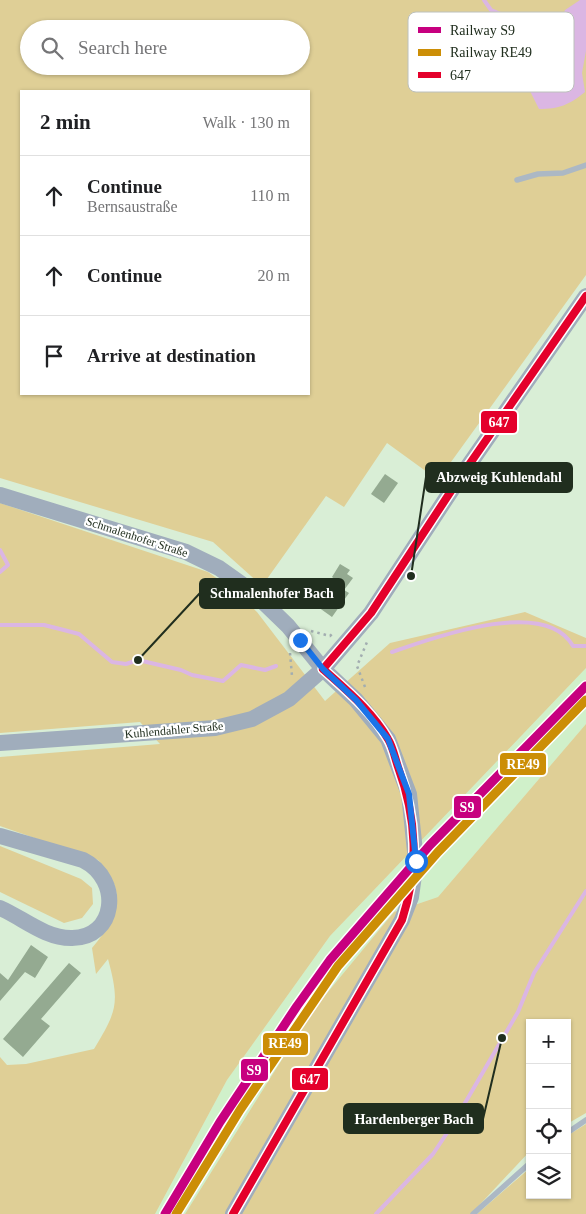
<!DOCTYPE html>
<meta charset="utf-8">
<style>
body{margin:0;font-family:Georgia,serif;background:#f2f2f2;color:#202124}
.controls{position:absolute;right:15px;bottom:15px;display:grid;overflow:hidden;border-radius:0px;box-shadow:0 1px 4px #0004}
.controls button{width:45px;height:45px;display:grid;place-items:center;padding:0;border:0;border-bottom:1px solid #e0e0e0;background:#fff;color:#202124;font:25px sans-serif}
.stop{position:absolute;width:15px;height:15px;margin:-11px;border:4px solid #1a73e8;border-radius:50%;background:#fff}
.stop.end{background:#1a73e8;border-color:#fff;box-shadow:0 1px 5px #0008}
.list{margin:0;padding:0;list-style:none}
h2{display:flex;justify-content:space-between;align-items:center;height:65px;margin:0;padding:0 20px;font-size:21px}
h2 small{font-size:16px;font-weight:400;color:#757577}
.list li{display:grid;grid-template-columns:32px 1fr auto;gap:15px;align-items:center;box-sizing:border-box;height:80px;padding:0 20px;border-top:1px solid #e0e0e0}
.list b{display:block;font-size:19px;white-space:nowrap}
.list p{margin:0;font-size:16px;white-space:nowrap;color:#757577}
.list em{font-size:16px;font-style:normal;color:#757577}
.icon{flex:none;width:28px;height:28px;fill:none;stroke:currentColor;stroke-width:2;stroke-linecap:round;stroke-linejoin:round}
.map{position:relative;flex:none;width:586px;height:1214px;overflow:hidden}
.search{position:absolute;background:#fff;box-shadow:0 1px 4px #0004;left:20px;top:20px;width:290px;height:55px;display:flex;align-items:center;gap:12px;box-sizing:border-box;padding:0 18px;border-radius:28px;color:#757577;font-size:19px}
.panel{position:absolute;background:#fff;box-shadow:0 1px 4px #0004;left:20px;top:90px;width:290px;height:305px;border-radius:0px}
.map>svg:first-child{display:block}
.built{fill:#d0f0ca}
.green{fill:#dfcf96;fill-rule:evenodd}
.water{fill:#dbb6e3}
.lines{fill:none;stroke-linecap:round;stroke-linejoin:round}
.stream{stroke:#dbb6e3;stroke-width:4}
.building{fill:#94aa91}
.path{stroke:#a2adb0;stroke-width:2.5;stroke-dasharray:2.5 4;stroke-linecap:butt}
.lane{stroke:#acb8c4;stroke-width:5.5}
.secondary{stroke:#a0adbc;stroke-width:16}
.bus-1-casing{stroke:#fff;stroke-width:11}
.bus-1{stroke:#e4002b;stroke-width:8}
.rail-1-casing{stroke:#fff;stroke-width:12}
.rail-2-casing{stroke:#fff;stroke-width:12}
.rail-1{stroke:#c7007f;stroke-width:9}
.rail-2{stroke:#cc8e06;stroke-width:9}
.route{stroke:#1a73e8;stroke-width:6}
.labels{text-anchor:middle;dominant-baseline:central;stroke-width:4.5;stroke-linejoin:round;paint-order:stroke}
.street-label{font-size:12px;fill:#202e1e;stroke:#fff}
.key{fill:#fff;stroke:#bcc0bc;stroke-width:1}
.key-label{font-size:14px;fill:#202e1e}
.leader{fill:none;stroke:#202e1e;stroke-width:2}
.callout-dot{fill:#202e1e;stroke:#fff;stroke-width:2}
.callout{fill:#202e1e;stroke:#202e1e;stroke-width:2}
.callout-label{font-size:14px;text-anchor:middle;font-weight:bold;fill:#fff}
.line-badge{stroke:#fff;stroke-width:2}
.badge-label{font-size:14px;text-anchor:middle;font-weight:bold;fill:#fff}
</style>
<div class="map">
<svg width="586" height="1214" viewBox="0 0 586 1214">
<rect width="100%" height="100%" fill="#d9eed6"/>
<polygon class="built" points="586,668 586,724 438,897 394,912 313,1010 185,1214 155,1214 227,1080 330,936"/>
<g class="green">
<path d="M0,0H586V275L438,480L387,443L344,507L326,496L262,586L213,542L0,478ZM29,29H301V66H29ZM21,91H309V394H21Z"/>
<path d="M0,503L208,572L236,592L257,612L325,701L390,643L525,612L586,638V668L330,936L227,1080L155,1214H0V1057L7,1065L26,1064L94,1049C117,1011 120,1003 108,959L96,974L92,948C118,917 129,893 98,860L0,826V757L160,744L140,722L0,733Z"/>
<polygon points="586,724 586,1113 567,1124 567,1023 530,1023 530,1151 471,1214 185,1214 313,1010 394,912 438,897"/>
<polygon points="0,846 81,879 92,888 93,904 82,918 64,923 0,892"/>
<polygon points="586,1124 586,1214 477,1214 530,1168 530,1195 567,1195 567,1136"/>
</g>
<path class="water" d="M580,0H586V51L582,73L585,92C569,105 559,109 539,109L528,87L546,39L556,33L565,10Z"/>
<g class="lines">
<g class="stream">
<polyline points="484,0 491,10 520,22 532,39 544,44"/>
<polyline points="0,550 8,565 0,572"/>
<polyline points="0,625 44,625 60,629 79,634 112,662 126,664 138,660 181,670 192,675 223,681 241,665 265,670 276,666"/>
<path d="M392,652C433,638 545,596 573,646H586"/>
<polyline points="376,1214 433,1154 451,1127 518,1012 534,973 586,891"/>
</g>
</g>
<g class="building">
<polygon points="385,474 398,483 384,503 371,494"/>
<polygon points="340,564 350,570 347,574 353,578 344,590 349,593 332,617 318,607 337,581 332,577"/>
<polygon points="31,945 48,957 35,978 25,972 0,1001 0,973 8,980"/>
<polygon points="69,963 81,973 41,1019 50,1026 23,1057 3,1039"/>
</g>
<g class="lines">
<g class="path">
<polyline points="311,631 330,636 334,632"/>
<polyline points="290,653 292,676"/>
<polyline points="365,687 357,666 367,642"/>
</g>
<g class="lane">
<polyline points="517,180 538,174 563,173 586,165"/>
<polyline points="567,1133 586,1120"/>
<polyline points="473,1214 530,1163"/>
</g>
<g class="secondary">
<polyline points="0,495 186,552 219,568 254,593 288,626 323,669 356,700 388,739 409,794 416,861 411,897 402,920 233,1214"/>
<polyline points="0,743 215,728 252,719 289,699 323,669 371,613 455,485 586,296"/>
<path d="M0,836L83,860C123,880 116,939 71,938C45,938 23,918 0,908"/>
</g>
<g class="bus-1-casing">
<g id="bus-1">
<polyline points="323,669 371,613 455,485 586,296"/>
<path d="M233,1214L402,920C419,868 417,819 398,767C395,758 393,747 388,739C372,711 346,690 323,669"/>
</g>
</g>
<use href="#bus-1" class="bus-1"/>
<g class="rail-1-casing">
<polyline id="rail-1" points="165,1214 220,1122 297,1006 330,960 430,845 586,686"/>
</g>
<g class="rail-2-casing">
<polyline id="rail-2" points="176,1214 240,1110 338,966 438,852 586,700"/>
</g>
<use href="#rail-1" class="rail-1"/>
<use href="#rail-2" class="rail-2"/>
</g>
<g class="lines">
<polyline class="route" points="300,640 323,669 356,700 388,739 409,794 416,861"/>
</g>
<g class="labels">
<g class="street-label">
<text transform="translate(137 537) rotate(18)">Schmalenhofer Straße</text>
<text transform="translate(174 730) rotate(-5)">Kuhlendahler Straße</text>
</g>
</g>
<rect x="408" y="12" width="166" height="80" rx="8" class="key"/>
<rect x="418" y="27" width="23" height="6" fill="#c7007f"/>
<rect x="418" y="49" width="23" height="7" fill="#cc8e06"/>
<rect x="418" y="72" width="23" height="6" fill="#e4002b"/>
<g class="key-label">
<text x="450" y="35">Railway S9</text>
<text x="450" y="57">Railway RE49</text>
<text x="450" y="80">647</text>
</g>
<path class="leader" d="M411 576L426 477M138 660L200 593M502 1038L483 1119"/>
<g class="callout-dot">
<circle cx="411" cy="576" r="5"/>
<circle cx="138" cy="660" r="5"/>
<circle cx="502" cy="1038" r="5"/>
</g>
<g class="callout">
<rect x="426" y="463" width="146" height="29" rx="5"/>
<rect x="200" y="579" width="144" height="29" rx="5"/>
<rect x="344" y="1104" width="139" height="29" rx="5"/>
</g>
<g class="callout-label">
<text x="499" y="482">Abzweig Kuhlendahl</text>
<text x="272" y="598">Schmalenhofer Bach</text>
<text x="414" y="1124">Hardenberger Bach</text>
</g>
<g class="line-badge">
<rect x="480" y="410" width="38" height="24" rx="5" fill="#e4002b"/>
<rect x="499" y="752" width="48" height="24" rx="5" fill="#cc8e06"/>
<rect x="453" y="795" width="29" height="24" rx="5" fill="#c7007f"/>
<rect x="262" y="1032" width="47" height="24" rx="5" fill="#cc8e06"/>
<rect x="240" y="1058" width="29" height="24" rx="5" fill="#c7007f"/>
<rect x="291" y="1067" width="38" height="24" rx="5" fill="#e4002b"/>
</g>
<g class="badge-label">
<text x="499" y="427">647</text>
<text x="523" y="769">RE49</text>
<text x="467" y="812">S9</text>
<text x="285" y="1048">RE49</text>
<text x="254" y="1075">S9</text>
<text x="310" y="1084">647</text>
</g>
</svg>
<div class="controls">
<button>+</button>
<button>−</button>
<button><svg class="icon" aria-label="locate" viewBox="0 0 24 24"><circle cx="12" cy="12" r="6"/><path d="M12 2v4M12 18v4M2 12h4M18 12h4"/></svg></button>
<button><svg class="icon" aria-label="layers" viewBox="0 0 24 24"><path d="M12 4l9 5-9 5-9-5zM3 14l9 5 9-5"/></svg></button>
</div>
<div class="stop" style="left:416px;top:861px"></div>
<div class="stop end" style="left:300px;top:640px"></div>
<div class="search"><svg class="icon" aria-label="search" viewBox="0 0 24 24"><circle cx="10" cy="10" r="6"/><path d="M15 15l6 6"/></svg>Search here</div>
<section class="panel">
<h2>2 min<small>Walk · 130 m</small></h2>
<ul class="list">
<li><svg class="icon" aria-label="ahead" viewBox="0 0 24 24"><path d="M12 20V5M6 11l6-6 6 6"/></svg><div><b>Continue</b><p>Bernsaustraße</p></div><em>110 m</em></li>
<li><svg class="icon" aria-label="ahead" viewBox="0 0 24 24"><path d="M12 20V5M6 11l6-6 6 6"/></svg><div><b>Continue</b></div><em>20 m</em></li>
<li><svg class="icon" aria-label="arrive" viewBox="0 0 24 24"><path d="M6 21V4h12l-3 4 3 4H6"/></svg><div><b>Arrive at destination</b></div></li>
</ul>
</section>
</div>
